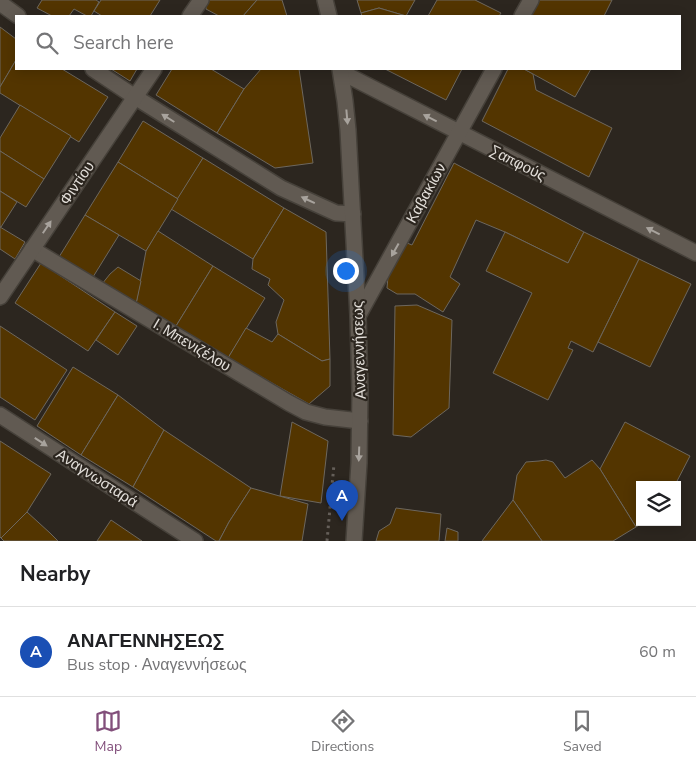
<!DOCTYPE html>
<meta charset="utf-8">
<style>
body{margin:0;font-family:"Nunito Sans",sans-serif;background:#f6f6f6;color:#202124}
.controls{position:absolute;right:15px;bottom:15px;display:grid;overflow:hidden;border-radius:0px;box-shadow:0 2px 12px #0003}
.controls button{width:45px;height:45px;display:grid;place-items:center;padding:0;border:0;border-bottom:1px solid #e0e0e0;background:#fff;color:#202124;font:25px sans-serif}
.you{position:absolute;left:345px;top:270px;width:18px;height:18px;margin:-12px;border:4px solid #fff;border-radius:50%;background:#1a73e8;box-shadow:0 0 0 8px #1a73e833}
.badge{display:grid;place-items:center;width:32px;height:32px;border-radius:50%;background:#824f7b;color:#fff;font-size:16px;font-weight:700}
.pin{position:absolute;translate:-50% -41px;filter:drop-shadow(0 1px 2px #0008)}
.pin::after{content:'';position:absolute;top:26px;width:18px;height:15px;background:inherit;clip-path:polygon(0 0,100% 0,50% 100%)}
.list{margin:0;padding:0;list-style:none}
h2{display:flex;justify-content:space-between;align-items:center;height:65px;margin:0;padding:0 20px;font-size:21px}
h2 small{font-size:16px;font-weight:400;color:#757577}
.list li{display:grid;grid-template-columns:32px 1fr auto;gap:15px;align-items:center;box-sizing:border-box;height:90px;padding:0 20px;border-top:1px solid #e0e0e0}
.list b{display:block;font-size:19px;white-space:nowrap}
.list p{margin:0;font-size:16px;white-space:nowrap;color:#757577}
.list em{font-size:16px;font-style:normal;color:#757577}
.icon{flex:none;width:28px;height:28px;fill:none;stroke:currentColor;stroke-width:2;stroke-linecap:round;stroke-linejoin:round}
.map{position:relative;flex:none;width:696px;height:541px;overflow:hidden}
.search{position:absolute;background:#fff;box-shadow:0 2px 12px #0003;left:15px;right:15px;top:15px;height:55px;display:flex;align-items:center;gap:12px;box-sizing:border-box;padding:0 18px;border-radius:0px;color:#757577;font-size:19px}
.sheet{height:155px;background:#fff}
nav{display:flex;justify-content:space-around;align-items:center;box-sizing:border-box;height:70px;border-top:1px solid #e0e0e0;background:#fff;font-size:14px;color:#757577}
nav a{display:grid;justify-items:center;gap:2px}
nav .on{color:#824f7b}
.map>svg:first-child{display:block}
.building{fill:#533500;stroke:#6d675e}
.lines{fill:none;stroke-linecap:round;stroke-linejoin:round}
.street-casing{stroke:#46413a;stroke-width:18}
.secondary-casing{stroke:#46413a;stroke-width:18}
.path{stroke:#655f59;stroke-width:3;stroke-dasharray:2.5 4;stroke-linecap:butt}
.street{stroke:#615a52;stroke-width:15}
.secondary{stroke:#615a52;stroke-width:15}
.oneway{fill:#a8a39d}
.labels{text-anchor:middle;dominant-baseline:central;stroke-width:4.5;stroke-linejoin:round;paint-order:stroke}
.street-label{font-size:15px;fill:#e3dfda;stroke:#2c261f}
</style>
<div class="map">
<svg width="696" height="541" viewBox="0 0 696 541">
<rect width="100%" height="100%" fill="#2c261f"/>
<g class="building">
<polygon points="42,0 96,0 99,2 91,16 87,16 74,9 69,16 52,16 37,8"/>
<polygon points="101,0 160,0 150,16 102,16 94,11"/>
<polygon points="206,0 257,0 243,16 219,16 206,9"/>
<polygon points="257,0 282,0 287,16 243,16"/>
<polygon points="357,0 415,0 406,16 379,8 361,13"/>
<polygon points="437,0 475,0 501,13 499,16 428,16"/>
<polygon points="538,0 612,0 604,16 530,16"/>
<polygon points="379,8 406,16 362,16 361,13"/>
<polygon points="0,27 16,39 16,60 0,87"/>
<polygon points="16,60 16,69 62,69 108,97 79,142 0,93 0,87"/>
<polygon points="111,69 137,69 130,81"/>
<polygon points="172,69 211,69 244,89 217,133 156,95"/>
<polygon points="261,69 299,69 313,163 275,168 217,133 244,89"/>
<polygon points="385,69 462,69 446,100"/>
<polygon points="508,69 524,69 533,74 536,90 612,128 589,177 482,121"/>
<polygon points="524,69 591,69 575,97"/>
<polygon points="20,105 71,136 44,179 0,151 0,138"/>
<polygon points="143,121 203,158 178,199 118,162"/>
<polygon points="0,151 44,179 26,207 0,191"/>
<polygon points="203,158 284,208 253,259 171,209"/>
<polygon points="118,162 178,199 146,251 85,215"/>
<polygon points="454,163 584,232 568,263 505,232 476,220 450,277 460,284 443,312 415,294 397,294 387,288 389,264 402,241 412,245"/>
<polygon points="0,191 17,202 1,227 0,227"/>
<polygon points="284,208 326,232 330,359 322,361 278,334 276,322 284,300 268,285 270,279 252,269 253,259"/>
<polygon points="85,215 119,235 93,277 59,257"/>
<polygon points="0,227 25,242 15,259 0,249"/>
<polygon points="158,231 213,266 176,326 136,304 146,251"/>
<polygon points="505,232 568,263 584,232 639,259 593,352 571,341 568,348 573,350 548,400 493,373 532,293 486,271"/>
<polygon points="639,259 691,284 650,367 598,342"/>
<polygon points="41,263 115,312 88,351 15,303"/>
<polygon points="213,266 265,298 228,358 176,326"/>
<polygon points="118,267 141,281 136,304 102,284 110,274"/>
<polygon points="417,305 452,320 449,408 411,437 393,435 395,306"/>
<polygon points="115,312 137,326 118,355 96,340"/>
<polygon points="0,326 67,370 35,420 0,397"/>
<polygon points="246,328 272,342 278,334 322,361 330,359 330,386 309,404 228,358"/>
<polygon points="73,367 118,395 81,455 37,426"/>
<polygon points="118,395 164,430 133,487 81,455"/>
<polygon points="292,422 328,441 321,503 280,496"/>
<polygon points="625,422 690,456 675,485 640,485 640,522 644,522 636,527 600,469"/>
<polygon points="164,430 251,488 229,522 219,541 216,541 133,487"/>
<polygon points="0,441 51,474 27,512 1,538 0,537"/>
<polygon points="546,460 553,462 565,478 592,460 600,469 636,527 613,541 542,541 513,500 517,475 526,462 539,461"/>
<polygon points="251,488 308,504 302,541 219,541 229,522"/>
<polygon points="513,500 542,541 482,541"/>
<polygon points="396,508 441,514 439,541 376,541 379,531 390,524"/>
<polygon points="27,512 50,533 58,541 4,541 1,538"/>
<polygon points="111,520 142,541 97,541"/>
<polygon points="447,528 458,532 458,541 445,541"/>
</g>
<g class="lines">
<g class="street-casing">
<g id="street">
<polyline points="0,3 18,16"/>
<polyline points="190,16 201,0"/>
<polyline points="522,16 531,0"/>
<polyline points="93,69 135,97 281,188 336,213 353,214"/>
<polyline points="341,72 696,253"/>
<polyline points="32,249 289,403 306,412 325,417 360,421"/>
<polyline points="0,297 154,69"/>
<polyline points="358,316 494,69"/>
<polyline points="0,415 195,541"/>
</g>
</g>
<g class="secondary-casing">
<g id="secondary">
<polyline points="325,0 329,16"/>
<polyline points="340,69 345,101 348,130 358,316 360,391 359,463 354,541"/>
</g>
</g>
<polyline class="path" points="327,541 334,464"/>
<use href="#street" class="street"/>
<use href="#secondary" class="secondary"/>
</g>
<defs><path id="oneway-solid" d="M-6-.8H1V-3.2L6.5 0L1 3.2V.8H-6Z" transform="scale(1.25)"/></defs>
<g class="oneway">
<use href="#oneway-solid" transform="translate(347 117) rotate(85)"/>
<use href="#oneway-solid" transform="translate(168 118) rotate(-148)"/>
<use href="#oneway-solid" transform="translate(430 118) rotate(-153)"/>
<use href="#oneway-solid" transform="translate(308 200) rotate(-155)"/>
<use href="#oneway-solid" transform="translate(47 227) rotate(-56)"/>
<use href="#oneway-solid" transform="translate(653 231) rotate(-153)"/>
<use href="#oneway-solid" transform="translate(395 250) rotate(119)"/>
<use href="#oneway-solid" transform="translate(41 442) rotate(33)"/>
<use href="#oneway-solid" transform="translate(359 454) rotate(92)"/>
</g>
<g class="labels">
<g class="street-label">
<text transform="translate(518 163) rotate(27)">Σαπφούς</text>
<text transform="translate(77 183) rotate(-56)">Φιντίου</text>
<text transform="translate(426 193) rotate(-61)">Καβακίων</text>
<text transform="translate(192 345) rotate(31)">Ι. Μπενιζέλου</text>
<text transform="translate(359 350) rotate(-92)">Αναγεννήσεως</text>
<text transform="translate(97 478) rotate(33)">Αναγνωσταρά</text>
</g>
</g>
</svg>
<div class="controls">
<button><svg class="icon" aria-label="layers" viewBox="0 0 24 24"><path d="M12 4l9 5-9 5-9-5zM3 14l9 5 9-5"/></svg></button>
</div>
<div class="you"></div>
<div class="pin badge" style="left:342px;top:521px;background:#1a4fb4">A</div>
<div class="search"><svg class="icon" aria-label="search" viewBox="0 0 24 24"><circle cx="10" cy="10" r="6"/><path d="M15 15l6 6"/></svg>Search here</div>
</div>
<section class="sheet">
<h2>Nearby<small></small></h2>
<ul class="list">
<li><span class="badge" style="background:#1a4fb4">A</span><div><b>ΑΝΑΓΕΝΝΗΣΕΩΣ</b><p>Bus stop · Αναγεννήσεως</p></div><em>60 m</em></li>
</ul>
</section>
<nav>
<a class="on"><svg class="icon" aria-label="map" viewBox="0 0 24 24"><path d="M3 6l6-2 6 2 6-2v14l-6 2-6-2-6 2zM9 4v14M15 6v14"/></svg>Map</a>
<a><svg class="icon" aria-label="directions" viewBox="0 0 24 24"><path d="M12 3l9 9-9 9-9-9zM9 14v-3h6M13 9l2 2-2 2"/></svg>Directions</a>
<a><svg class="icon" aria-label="saved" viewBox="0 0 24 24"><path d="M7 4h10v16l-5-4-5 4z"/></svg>Saved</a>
</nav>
